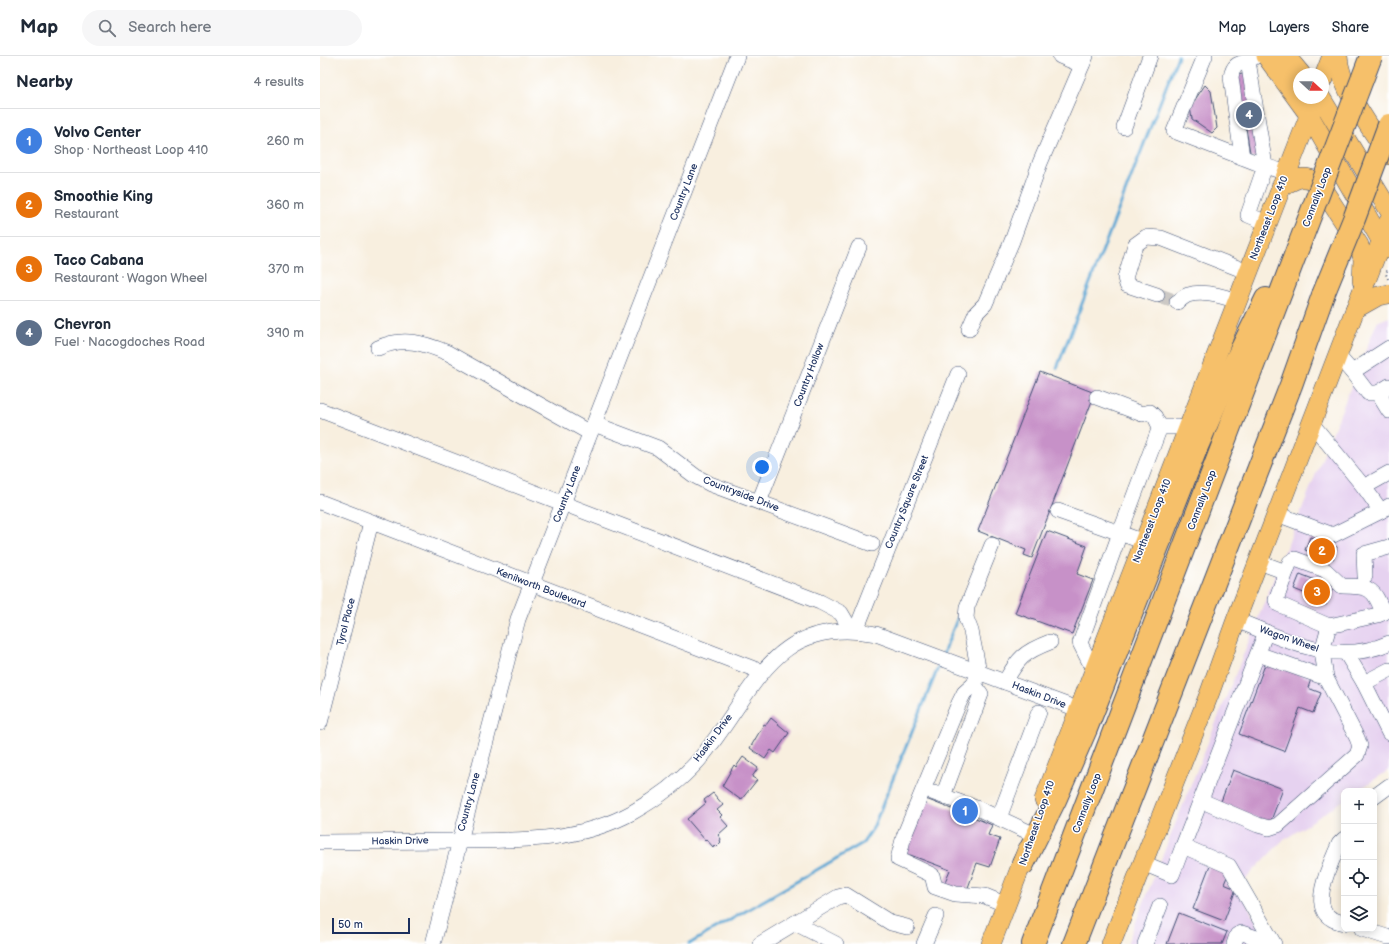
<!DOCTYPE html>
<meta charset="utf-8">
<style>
body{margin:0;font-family:"Balsamiq Sans",sans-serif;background:#f6f6f7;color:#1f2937}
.controls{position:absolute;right:12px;bottom:12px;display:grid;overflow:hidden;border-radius:8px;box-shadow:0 2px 10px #0003}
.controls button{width:36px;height:36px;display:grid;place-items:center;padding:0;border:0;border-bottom:1px solid #e0e1e3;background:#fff;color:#1f2937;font:20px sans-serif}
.compass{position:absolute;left:973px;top:12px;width:36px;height:36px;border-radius:50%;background:#fff;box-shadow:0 2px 10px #0003;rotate:111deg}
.scale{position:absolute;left:12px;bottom:10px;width:78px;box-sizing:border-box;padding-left:4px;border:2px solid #1b2f5e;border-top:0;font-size:11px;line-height:14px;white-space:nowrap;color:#1b2f5e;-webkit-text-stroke:3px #fff;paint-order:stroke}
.you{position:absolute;left:442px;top:411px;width:14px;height:14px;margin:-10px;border:3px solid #fff;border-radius:50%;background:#1a73e8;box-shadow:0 0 0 6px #1a73e833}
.badge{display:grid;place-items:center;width:26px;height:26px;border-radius:50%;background:#db2777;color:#fff;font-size:13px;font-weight:700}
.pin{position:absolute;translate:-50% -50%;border:2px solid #fff;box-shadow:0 1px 4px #0006}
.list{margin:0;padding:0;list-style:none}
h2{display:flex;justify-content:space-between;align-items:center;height:52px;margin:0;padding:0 16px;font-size:17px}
h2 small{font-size:13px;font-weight:400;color:#747a83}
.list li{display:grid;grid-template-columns:26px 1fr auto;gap:12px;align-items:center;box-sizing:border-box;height:64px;padding:0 16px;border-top:1px solid #e0e1e3}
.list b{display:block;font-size:15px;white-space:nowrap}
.list p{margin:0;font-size:13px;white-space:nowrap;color:#747a83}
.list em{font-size:13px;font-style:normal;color:#747a83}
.icon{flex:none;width:22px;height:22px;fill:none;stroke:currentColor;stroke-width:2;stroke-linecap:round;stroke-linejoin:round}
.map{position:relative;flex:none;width:1069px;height:888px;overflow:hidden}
header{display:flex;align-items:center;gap:24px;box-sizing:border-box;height:56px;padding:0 20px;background:#fff;border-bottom:1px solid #e0e1e3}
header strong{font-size:19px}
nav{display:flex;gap:22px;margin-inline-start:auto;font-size:14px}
.search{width:280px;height:36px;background:#f6f6f7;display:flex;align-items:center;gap:10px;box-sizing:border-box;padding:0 14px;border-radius:22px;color:#747a83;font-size:15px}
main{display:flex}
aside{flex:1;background:#fff}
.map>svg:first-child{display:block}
.built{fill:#e6d2f0}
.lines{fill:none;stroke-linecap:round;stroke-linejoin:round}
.stream{stroke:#5da7d4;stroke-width:3}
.building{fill:#c791c8}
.minor-tunnel{stroke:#ccc9c5;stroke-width:15;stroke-dasharray:15 8;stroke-linecap:butt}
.minor-casing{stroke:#3c4c71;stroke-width:16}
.major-casing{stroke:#3c4c71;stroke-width:20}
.highway-casing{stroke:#3c4c71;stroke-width:24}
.path{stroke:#3c4c71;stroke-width:2;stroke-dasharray:1 3;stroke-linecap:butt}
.minor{stroke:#fff;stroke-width:15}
.major{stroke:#f6c06b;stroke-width:19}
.highway{stroke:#f6c06b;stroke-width:22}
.highway-bridge-casing{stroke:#3c4c71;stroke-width:24;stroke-linecap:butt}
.highway-bridge{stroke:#f6c06b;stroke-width:22}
.labels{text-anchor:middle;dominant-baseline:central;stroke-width:3;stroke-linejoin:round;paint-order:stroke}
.street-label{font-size:10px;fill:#1b2f5e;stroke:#fff}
</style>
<header>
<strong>Map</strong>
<div class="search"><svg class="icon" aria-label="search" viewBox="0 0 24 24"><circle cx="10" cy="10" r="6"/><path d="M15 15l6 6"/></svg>Search here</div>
<nav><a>Map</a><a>Layers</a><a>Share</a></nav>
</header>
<main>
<aside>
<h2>Nearby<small>4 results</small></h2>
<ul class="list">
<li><span class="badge" style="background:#3f7fe0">1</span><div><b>Volvo Center</b><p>Shop · Northeast Loop 410</p></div><em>260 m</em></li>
<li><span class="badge" style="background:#e8710a">2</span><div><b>Smoothie King</b><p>Restaurant</p></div><em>360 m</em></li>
<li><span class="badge" style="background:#e8710a">3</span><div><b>Taco Cabana</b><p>Restaurant · Wagon Wheel</p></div><em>370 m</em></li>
<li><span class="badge" style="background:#5c6f8a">4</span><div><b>Chevron</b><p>Fuel · Nacogdoches Road</p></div><em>390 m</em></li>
</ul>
</aside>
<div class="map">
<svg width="1069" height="888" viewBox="0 0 1069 888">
<rect width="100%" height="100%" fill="#fff"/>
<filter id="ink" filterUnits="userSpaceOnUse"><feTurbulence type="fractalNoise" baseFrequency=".025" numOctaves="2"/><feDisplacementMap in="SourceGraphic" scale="8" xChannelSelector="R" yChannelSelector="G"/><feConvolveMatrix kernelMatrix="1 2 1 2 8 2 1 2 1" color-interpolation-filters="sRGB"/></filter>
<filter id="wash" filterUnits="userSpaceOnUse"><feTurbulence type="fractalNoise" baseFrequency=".012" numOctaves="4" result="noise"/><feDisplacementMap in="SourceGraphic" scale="16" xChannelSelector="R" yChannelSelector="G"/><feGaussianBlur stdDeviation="0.9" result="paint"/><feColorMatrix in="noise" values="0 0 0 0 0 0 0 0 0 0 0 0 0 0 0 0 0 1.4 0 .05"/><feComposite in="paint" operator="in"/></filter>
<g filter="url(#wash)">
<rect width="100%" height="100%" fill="#f8efdf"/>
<polygon class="built" points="1069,261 1069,714 1037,735 1024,735 1024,744 961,786 918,831 948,888 807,888 1057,266"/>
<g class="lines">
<g class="stream">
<polyline points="737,312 858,0"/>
<polyline points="623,598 638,561"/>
<polyline points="369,888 543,787 553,772 620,607"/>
</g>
</g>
<g id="blocks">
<g class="building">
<polygon points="928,17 942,100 931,102 917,19"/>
<polygon points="885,29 891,35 897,72 892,77 872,63 870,51"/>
<polygon points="720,316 775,337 712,502 704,499 706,494 658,475"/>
<polygon points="727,475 767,490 757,518 773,524 752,578 695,557"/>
<polygon points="990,481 1017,491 1013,503 1005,500 1001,508 991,504 993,497 985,494"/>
<polygon points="980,518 1013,531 1006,549 992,544 991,540 974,533"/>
<polygon points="946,606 991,623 988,632 1001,637 993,657 980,652 964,695 919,678"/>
<polygon points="451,662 469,677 455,697 451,694 445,703 430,692 444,668 446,669"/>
<polygon points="423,701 438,712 432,721 437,724 421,744 402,730 414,709 416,711"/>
<polygon points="913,714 963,733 950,767 900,748"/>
<polygon points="393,737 403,749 397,754 402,759 400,761 408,770 398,779 401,783 400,785 401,786 396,791 394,789 393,791 386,783 385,784 367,763 386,747 384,744"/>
<polygon points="606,743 639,756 642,749 654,753 651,760 672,769 668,779 680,783 670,811 657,807 646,837 624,828 630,814 585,797"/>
<polygon points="890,809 909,816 904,828 916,833 904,865 873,853"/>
<polygon points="859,857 907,876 902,888 847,888"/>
</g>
</g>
</g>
<g filter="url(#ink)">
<use href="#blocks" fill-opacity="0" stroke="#3c4c71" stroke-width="1"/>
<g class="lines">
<polyline class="minor-tunnel" points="837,239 857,246"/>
<g class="minor-casing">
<g id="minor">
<polyline points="740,0 762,9"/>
<polyline points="885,0 854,75 945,110 928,5 936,0"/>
<polyline points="804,71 830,0"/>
<path d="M922,101L911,21C913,9 917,8 928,5"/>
<polyline points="947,167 928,159 945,110 967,117"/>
<polyline points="837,239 807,229 805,222 815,189 826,181 841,182 928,216"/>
<path d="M857,246C861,244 864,240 868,239C883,234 903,240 917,245"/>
<polyline points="649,273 656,257 665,248 692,185 720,107 766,0"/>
<path d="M58,292C83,280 104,287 128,297L270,377"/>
<polyline points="1018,300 1032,316 1069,292"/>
<polyline points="1032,316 1048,337 1058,337"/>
<polyline points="1069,330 1058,337 1069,355"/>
<polyline points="0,354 500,546 521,557 531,574"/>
<polyline points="274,368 338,392 375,420 390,428 552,488"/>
<polyline points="992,368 1044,431 1069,417"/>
<polyline points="840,371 859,371 867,374"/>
<polyline points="1044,431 1061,455 1069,450"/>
<polyline points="0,446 442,616"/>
<polyline points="439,446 539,191"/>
<polyline points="738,455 800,477 840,371 835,361 830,356 822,358 777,341"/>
<polyline points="957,458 1013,479 1061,455"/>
<polyline points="672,489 647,551 646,562 651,575 659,616 654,628 644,637 639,647 584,780 578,803 612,819 615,831 635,838 665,840 687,849"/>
<polyline points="939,506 966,516 956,544 958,548 1009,570"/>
<path d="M966,516L970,506L975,503L1005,514L1022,530C1048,530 1054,531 1063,557"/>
<polyline points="1045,520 1044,498 1069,491"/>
<path d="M916,564C967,584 1014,611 1069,587"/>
<polyline points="536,574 638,318"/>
<polyline points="946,576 863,790 909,810 954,888"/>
<polyline points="1026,597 1044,627"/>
<polyline points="938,598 1006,622"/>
<polyline points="777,608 769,605 760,587 800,477 824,486"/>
<polyline points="1069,614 1044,627 1069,677"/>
<path d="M685,626C698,602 704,596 730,586"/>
<polyline points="0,667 51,466"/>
<polyline points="614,737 659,753 713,778"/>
<polyline points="623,740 661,638 654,628"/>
<polyline points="1054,741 1069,730"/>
<polyline points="882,745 938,769 949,772 958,769 1037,699 1040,690 1037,682 1006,622 1002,595 1009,570 1058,559 1069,554"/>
<polyline points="679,762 719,656"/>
<path d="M1024,783L1019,788C1012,805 988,850 1012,863C1016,865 1020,866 1024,867"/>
<path d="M0,786C45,786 90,785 135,785C196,784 257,787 313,756C336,743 360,725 378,705C434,640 450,558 556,578L760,654"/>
<polyline points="823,807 852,819 863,790"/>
<polyline points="475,867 516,888"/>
<polyline points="1042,873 1067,881 1069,881"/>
<polyline points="113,888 198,563 417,0"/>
<polyline points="440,888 518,841 526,839 571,867 587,871"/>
<polyline points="604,888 616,860"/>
<polyline points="825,888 840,850"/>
<polyline points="914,888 917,879 922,877 940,883 943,888"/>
</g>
</g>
<g class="major-casing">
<g id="major">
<polyline points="946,0 989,59 1066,193"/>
<polyline points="966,0 981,18"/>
<path d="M1018,0C1019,31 1052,73 1068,99"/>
<polyline points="1003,23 1012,0"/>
<polyline points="1001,42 1069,154"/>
<path d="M961,131C976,123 982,118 998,126L1039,189L1043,203L1042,225"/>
<polyline points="1035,253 1058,240 1069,238"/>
<polyline points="724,744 996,42"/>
<polyline points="671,888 707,794"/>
<polyline points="791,888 890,636 916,564 1069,165"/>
</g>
</g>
<g class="highway-casing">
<g id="highway">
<polyline points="703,808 735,744 766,673 876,393 901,335 946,243"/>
<polyline points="713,888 979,189"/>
<polyline points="754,888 971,329 1003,239"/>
</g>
</g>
<polyline class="path" points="1068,223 1066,218 1068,212"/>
<use href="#minor" class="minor"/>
<use href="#major" class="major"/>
<use href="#highway" class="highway"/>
<g class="highway-bridge-casing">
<g id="highway-bridge">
<polyline points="979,189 1051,0"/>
<polyline points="1003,239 1034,163 1069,69"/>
</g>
</g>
<use href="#highway-bridge" class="highway-bridge"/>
</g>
</g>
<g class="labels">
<g class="street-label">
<text transform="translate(364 136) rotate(-69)">Country Lane</text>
<text transform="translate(997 141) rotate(-69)">Connally Loop</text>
<text transform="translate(949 162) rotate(-69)">Northeast Loop 410</text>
<text transform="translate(489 319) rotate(-69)">Country Hollow</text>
<text transform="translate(247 438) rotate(-69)">Country Lane</text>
<text transform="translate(421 438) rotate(21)">Countryside Drive</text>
<text transform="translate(882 444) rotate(-69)">Connally Loop</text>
<text transform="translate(587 446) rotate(-68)">Country Square Street</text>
<text transform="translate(832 465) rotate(-69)">Northeast Loop 410</text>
<text transform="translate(221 532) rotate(21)">Kenilworth Boulevard</text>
<text transform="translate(26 566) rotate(-76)">Tyrol Place</text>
<text transform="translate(969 583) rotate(19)">Wagon Wheel</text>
<text transform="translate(719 639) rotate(21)">Haskin Drive</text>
<text transform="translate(393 682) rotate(-53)">Haskin Drive</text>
<text transform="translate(149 746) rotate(-75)">Country Lane</text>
<text transform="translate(767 747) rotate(-69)">Connally Loop</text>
<text transform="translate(717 767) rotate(-71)">Northeast Loop 410</text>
<text transform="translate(80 785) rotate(-1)">Haskin Drive</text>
</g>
</g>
</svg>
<div class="controls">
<button>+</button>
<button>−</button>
<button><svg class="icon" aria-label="locate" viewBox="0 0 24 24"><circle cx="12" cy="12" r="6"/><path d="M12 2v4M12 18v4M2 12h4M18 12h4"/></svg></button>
<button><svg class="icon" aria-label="layers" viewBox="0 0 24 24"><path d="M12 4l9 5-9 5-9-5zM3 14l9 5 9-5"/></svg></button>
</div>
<svg class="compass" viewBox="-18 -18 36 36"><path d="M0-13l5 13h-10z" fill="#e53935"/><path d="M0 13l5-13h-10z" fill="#747a83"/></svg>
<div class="scale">50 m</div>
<div class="you"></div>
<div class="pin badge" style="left:645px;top:755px;background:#3f7fe0">1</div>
<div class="pin badge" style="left:1002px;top:495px;background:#e8710a">2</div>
<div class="pin badge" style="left:997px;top:536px;background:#e8710a">3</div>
<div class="pin badge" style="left:929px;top:59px;background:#5c6f8a">4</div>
</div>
</main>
